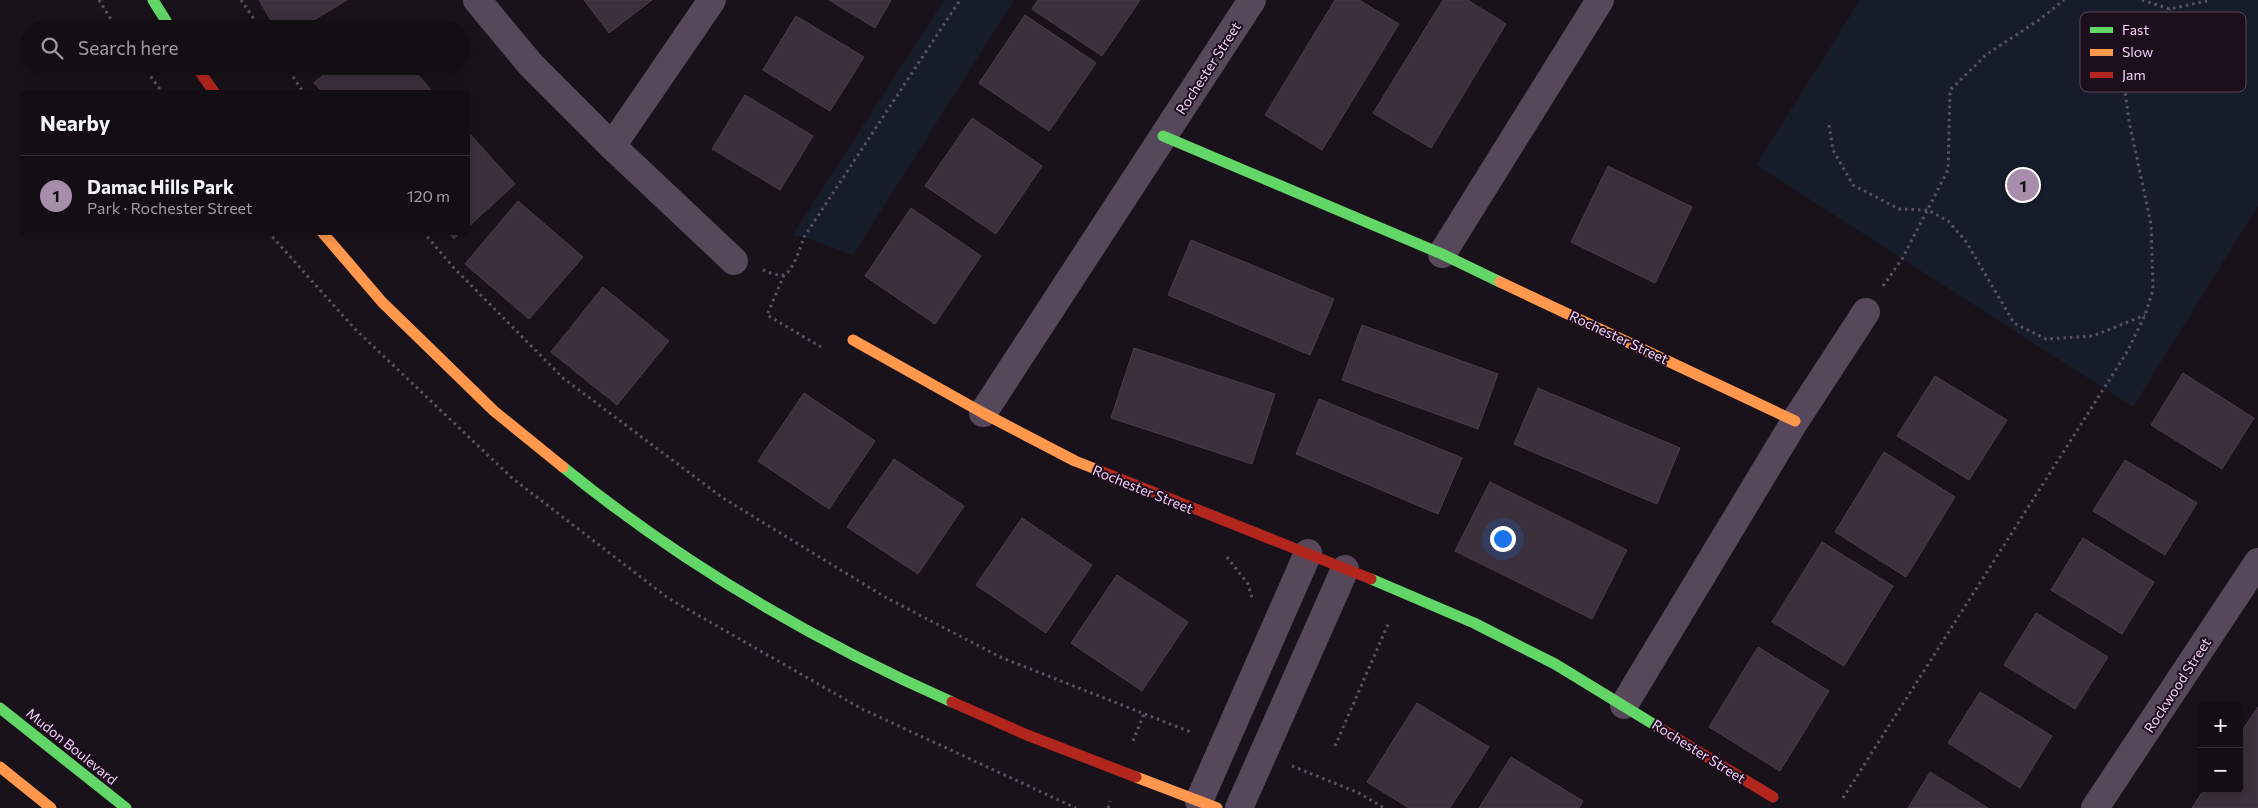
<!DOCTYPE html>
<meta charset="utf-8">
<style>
body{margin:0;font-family:Commissioner,sans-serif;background:#201c22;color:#f1f3f6}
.controls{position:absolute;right:15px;bottom:15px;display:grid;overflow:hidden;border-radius:5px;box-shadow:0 2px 12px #0003}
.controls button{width:45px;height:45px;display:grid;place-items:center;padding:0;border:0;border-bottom:1px solid #322e34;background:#130e14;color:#f1f3f6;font:25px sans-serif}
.you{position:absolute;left:1502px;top:538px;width:18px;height:18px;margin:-12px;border:4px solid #fff;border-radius:50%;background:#1a73e8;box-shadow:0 0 0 8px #1a73e833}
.badge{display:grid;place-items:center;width:32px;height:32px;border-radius:50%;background:#a78eab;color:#111;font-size:16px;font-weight:700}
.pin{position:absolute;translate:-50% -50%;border:2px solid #fff;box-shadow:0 1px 5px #0006}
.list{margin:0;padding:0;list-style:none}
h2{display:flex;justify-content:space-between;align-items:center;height:65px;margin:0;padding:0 20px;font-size:21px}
h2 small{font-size:16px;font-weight:400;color:#9d9ca0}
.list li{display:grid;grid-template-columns:32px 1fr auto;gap:15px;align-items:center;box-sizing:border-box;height:80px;padding:0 20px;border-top:1px solid #322e34}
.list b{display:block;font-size:19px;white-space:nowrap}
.list p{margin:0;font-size:16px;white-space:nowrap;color:#9d9ca0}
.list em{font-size:16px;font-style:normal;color:#9d9ca0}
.icon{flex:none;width:28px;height:28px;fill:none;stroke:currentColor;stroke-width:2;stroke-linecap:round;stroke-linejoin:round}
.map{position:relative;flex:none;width:2258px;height:808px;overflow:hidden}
.search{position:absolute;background:#130e14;box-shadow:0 2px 12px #0003;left:20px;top:20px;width:450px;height:55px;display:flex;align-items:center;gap:12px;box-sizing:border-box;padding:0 18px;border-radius:28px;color:#9d9ca0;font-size:19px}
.panel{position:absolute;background:#130e14;box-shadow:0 2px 12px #0003;left:20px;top:90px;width:450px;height:145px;border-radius:5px}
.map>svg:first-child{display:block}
.green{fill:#161c2a}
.building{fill:#3b303c;stroke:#4c3c4d}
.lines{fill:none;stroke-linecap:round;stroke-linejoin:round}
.path{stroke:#595367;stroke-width:3;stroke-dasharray:2.5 4;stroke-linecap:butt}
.street{stroke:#56485a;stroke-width:28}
.fast{stroke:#63d668;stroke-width:11}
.slow{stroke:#ff974d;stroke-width:11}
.jam{stroke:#b3261e;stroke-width:11}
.labels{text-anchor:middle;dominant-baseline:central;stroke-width:4;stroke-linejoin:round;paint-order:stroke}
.street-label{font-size:14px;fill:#f4d0f9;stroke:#1c0e1d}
.key{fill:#1c0e1d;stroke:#5d485f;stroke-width:1}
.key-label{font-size:14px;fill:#f4d0f9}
</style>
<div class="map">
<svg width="2258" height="808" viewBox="0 0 2258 808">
<rect width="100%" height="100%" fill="#19121a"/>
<g class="green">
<polygon points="944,0 1014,0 853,255 804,237 792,236"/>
<polygon points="1860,0 2258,0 2258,206 2133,407 1756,165"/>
</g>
<g class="building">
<polygon points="259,0 347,0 299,29 276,29"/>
<polygon points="584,0 652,0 609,33"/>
<polygon points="829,0 891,0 875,28"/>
<polygon points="1038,0 1140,0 1102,56 1032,9"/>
<polygon points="1335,0 1359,0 1399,24 1322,150 1265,115"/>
<polygon points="1443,0 1468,0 1506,24 1431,148 1373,113"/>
<polygon points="1025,15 1096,63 1049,131 979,83"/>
<polygon points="796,16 864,57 830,111 763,70"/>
<polygon points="333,66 410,66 432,91 323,92 314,83"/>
<polygon points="745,95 813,136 780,190 712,149"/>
<polygon points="972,118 1042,166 996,234 925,186"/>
<polygon points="468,132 515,184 468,227"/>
<polygon points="1608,166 1692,207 1655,283 1571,242"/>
<polygon points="518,201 583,257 529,319 465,264"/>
<polygon points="911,208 981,256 935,324 865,276"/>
<polygon points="448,232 461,232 454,239"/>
<polygon points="1191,240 1334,299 1310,355 1168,295"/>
<polygon points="603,287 669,341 617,405 551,352"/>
<polygon points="1362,325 1498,374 1478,429 1342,380"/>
<polygon points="1134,348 1275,394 1252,464 1111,418"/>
<polygon points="2183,373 2254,418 2222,469 2151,425"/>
<polygon points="1935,376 2007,420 1969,480 1897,436"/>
<polygon points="1538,388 1680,448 1657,504 1514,444"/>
<polygon points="804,393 875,441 829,509 758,461"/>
<polygon points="1319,399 1462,458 1438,514 1296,454"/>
<polygon points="1884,452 1955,497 1906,577 1835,532"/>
<polygon points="894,459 964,506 918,574 847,527"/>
<polygon points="2125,460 2197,503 2165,555 2093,511"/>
<polygon points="1490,482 1627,550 1592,619 1455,551"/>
<polygon points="1022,518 1092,565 1046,633 976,585"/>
<polygon points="2083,538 2154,582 2122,634 2051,590"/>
<polygon points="1822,542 1893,586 1844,666 1772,622"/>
<polygon points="1117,575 1188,622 1142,691 1071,643"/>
<polygon points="2036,613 2108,657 2075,709 2004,665"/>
<polygon points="1758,647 1829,691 1780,771 1709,727"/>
<polygon points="1980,692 2052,736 2020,788 1948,743"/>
<polygon points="1417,703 1489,747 1450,808 1409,808 1367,782"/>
<polygon points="2258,707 2258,808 2192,808 2204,789 2239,789 2239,735"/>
<polygon points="1511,757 1583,801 1579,808 1479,808"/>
<polygon points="1930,772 1988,808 1908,808"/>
</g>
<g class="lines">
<g class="path">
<polyline points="99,0 117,29"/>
<polyline points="241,0 261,29"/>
<polyline points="2142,0 2170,9 2211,0"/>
<polyline points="143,66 162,92"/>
<polyline points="286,66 303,92"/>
<polyline points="1829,125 1833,150 1853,185 1899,209 1928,210 1948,221 1965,240 2014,323 2046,339 2093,336 2145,315"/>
<polyline points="268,232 355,329 512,478 668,598 862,709 1076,808"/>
<polyline points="423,232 454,268 563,378 723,498 885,597 1000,657 1193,733"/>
<path d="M763,270C768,272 777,276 783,275C792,274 801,246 804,237L960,0"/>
<polyline points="784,275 767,315 821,347"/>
<polyline points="1883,286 1902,259 1948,170 1950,90 1987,54 2039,20 2064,0"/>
<polyline points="1227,557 1248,584 1252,598"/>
<polyline points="1133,741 1144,714"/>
<polyline points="1335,746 1389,622"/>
<polyline points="1292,766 1359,793 1384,808"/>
<polyline points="1843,798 2127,352 2145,315 2153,290 2151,224 2129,121 2123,76 2132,44 2170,9"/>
<polyline points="1108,808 1110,801"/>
</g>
<g class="street">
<polyline points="477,0 531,65 612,146 734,261"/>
<polyline points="612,146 712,0"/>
<polyline points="1442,254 1600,0"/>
<polyline points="983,413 1252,0"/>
<polyline points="1624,705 1795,421 1866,312"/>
<polyline points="1199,801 1308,553"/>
<polyline points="1239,808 1345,569"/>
<polyline points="2095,808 2258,562"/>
</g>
<g class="fast">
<polyline points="153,0 171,29"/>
<polyline points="1163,136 1442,254 1500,282"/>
<path d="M563,467C681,563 812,640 952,702"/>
<polyline points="1371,579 1474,623 1555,664 1658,727"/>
<polyline points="0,708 126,808"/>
</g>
<g class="slow">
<polyline points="322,232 382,302 494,411 563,467"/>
<polyline points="1500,282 1795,421"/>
<polyline points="853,340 983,413 1075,461 1098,470"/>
<polyline points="0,767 51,808"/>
<polyline points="1136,777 1217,808"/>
</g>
<g class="jam">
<polyline points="196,66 214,92"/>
<polyline points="1098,470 1371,579"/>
<polyline points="952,702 1027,735 1136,777"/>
<polyline points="1658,727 1773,797"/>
</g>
</g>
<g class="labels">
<g class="street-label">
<text transform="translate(1208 68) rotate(-57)">Rochester Street</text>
<text transform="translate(1619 337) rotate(25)">Rochester Street</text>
<text transform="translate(1143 489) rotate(22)">Rochester Street</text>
<text transform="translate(2177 685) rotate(-57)">Rockwood Street</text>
<text transform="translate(72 746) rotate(39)">Mudon Boulevard</text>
<text transform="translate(1699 751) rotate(32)">Rochester Street</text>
</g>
</g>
<rect x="2080" y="12" width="166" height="80" rx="8" class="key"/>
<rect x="2090" y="27" width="23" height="6" fill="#63d668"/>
<rect x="2090" y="49" width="23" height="7" fill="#ff974d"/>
<rect x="2090" y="72" width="23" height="6" fill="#b3261e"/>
<g class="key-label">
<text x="2122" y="35">Fast</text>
<text x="2122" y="57">Slow</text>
<text x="2122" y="80">Jam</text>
</g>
</svg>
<div class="controls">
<button>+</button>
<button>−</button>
</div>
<div class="you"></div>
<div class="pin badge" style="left:2023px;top:185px">1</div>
<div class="search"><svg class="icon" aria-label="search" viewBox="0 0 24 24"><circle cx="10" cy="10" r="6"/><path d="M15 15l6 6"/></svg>Search here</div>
<section class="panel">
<h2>Nearby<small></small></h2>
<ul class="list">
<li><span class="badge">1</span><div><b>Damac Hills Park</b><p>Park · Rochester Street</p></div><em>120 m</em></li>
</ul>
</section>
</div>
